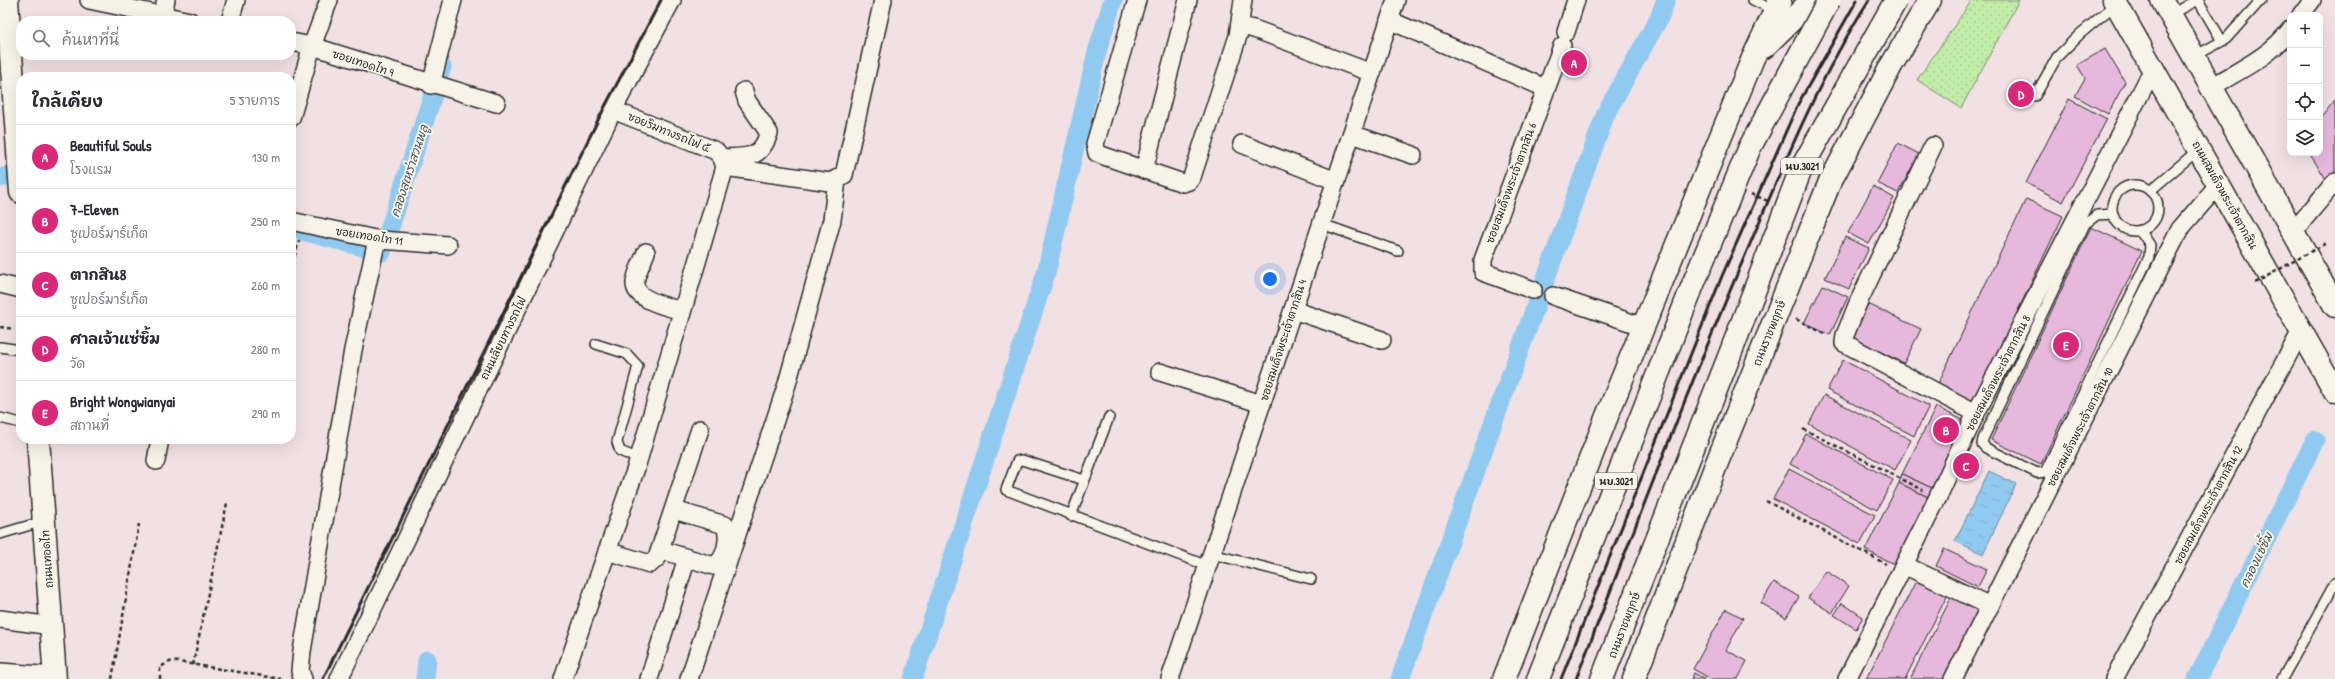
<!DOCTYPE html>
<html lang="th">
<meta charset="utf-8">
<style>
body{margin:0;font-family:"Patrick Hand","Playpen Sans Thai",sans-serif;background:#f7f7f7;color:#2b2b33}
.controls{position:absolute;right:12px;top:12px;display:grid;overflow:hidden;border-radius:8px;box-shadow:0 4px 16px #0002}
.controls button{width:36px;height:36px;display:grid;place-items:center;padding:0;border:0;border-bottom:1px solid #e1e1e2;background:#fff;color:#2b2b33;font:20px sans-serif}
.you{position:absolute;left:1270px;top:279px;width:14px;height:14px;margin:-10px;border:3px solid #fff;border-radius:50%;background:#1a73e8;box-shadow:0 0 0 6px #1a73e833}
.badge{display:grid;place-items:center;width:26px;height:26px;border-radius:50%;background:#db2777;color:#fff;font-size:13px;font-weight:700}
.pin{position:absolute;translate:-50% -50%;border:2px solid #fff;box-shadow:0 1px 4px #0006}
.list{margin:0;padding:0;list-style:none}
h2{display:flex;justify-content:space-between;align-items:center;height:52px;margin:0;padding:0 16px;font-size:17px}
h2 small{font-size:13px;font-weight:400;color:#7c7c81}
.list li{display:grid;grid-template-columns:26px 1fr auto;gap:12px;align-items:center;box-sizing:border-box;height:64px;padding:0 16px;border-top:1px solid #e1e1e2}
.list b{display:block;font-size:15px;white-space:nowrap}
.list p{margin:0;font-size:13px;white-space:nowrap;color:#7c7c81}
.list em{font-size:13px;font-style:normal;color:#7c7c81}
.icon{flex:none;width:22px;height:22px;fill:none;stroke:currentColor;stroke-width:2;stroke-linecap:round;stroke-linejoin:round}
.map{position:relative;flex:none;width:2335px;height:679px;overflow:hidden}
.search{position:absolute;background:#fff;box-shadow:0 4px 16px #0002;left:16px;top:16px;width:280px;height:44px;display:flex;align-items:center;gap:10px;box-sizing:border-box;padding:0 14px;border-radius:16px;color:#7c7c81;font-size:15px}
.panel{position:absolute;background:#fff;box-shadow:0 4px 16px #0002;left:16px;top:72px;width:280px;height:372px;border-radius:16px}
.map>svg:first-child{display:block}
.grass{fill:url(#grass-dots);stroke:#768c6a}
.water{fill:url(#water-ripples);stroke:#688aa1}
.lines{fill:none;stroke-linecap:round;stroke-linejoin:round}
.canal{stroke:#91caf0;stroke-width:19}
.building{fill:#e6b8db;stroke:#2b2b2b}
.lane-casing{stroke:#2b2b2b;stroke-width:12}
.street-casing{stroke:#2b2b2b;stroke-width:20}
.secondary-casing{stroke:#2b2b2b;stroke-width:25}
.primary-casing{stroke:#2b2b2b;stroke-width:25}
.path{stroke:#2b2b2b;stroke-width:2.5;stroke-dasharray:4 3;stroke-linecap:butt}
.lane{stroke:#f7f3e8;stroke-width:9}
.street{stroke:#f7f3e8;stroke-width:17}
.secondary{stroke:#f7f3e8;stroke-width:22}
.primary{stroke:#f7f3e8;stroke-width:22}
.rail{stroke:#2b2b2b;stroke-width:3}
.primary-bridge-casing{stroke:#2b2b2b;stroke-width:25;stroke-linecap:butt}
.path-bridge{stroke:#2b2b2b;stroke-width:2.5;stroke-dasharray:4 3;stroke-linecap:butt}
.primary-bridge{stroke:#f7f3e8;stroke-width:22}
.labels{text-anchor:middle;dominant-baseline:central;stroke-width:4;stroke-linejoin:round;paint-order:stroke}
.shield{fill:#f7f3e8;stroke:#686764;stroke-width:1}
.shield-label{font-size:10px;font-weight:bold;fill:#2b2b2b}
.street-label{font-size:11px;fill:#2b2b2b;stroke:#f7f3e8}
.water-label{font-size:12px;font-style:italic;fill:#44535c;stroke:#f7f3e8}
</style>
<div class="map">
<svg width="2335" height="679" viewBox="0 0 2335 679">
<defs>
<pattern id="grass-dots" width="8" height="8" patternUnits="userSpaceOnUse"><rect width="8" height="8" fill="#c2eda9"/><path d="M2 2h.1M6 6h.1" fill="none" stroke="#a7cb92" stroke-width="1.8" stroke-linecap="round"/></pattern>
<pattern id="water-ripples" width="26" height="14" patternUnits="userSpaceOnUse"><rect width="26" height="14" fill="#91caf0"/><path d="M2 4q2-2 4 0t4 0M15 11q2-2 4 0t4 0" fill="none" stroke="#7daece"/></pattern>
</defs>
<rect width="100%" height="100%" fill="#f2e1e4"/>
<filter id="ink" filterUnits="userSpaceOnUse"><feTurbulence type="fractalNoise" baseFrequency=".025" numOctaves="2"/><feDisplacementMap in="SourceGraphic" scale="8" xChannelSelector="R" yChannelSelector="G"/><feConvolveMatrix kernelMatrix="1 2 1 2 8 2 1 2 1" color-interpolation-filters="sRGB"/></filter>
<g filter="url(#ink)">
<polygon class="grass" points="1972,0 2019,0 1961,108 1917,80"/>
<polygon class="water" points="1989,471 2016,484 1983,554 1955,541"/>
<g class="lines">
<g class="canal">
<polyline points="0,178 21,173"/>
<polyline points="303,231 382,252 442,67"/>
<polyline points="425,679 427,660"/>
<polyline points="913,679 1046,273 1097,52 1113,0"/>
<polyline points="1400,679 1606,113 1659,18 1666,0"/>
<polyline points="2197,679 2315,440"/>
</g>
</g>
<g class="building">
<polygon points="2105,49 2125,82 2108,114 2075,96 2085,78 2077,65"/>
<polygon points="2069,99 2107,119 2063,202 2026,183"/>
<polygon points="2335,100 2335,173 2328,182 2309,153 2320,153 2320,119"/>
<polygon points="1898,143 1919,154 1898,193 1877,183"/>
<polygon points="1873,186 1894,198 1869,244 1848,233"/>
<polygon points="2026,199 2063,216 1973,405 1936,388"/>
<polygon points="2091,227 2142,251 2041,464 1991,440"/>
<polygon points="1845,237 1869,248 1849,289 1825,278"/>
<polygon points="1823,285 1848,297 1830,335 1804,323"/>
<polygon points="1868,304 1921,329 1904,363 1851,338"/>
<polygon points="1843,360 1929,406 1914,436 1827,390"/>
<polygon points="1824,395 1911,440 1895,470 1809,424"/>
<polygon points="1936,407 1967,422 1934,489 1902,474"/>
<polygon points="1806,434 1893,480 1877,510 1790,464"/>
<polygon points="1789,469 1875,515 1860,544 1773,499"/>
<polygon points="1902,474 1934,489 1930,498 1899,483"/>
<polygon points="1899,483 1930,498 1896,565 1865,550"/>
<polygon points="1944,549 1987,569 1978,587 1936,566"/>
<polygon points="1826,571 1849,586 1832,613 1808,598"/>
<polygon points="1917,579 1948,594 1905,679 1866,679"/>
<polygon points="1774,582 1799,597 1786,618 1761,603"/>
<polygon points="1952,596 1982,612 1948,679 1910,679"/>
<polygon points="1842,603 1863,617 1856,629 1834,615"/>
<polygon points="1726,609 1743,618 1726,650 1747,661 1738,679 1711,679 1693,669"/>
<polygon points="1694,673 1705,679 1691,679"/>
</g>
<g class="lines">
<g class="lane-casing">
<g id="lane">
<polyline points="1753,0 1775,11"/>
<polyline points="2198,0 2222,41"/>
<polyline points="2170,15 2198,0"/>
<polyline points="2193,57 2226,39 2261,0"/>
<polyline points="2035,96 2057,57 2080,34 2116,4"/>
<circle cx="2135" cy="208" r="23"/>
<polyline points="2150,191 2198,150"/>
<polyline points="2113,214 2097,215 2085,224 1983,439 1982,444 1986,448 2037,473 2045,472 2149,257 2150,245 2140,230"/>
<polyline points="1322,224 1398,251"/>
<polyline points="596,344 627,354 638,366 617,442 620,451 639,459"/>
<polyline points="0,347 21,350"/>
<polyline points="0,418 21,423"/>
<polyline points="1084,480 1022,460 1017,461 1006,490 1208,566"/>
<polyline points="1071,516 1109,417"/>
<polyline points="0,534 44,521"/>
<polyline points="1212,554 1311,579"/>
<polyline points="2282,679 2335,583"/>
</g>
</g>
<g class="street-casing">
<g id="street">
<polyline points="89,0 190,21"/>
<polyline points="1137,0 1095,144 1097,153 1104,156 1183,183 1189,181 1192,177 1238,36 1243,0"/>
<polyline points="162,15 166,0"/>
<polyline points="2301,15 2312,0"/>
<polyline points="1389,20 1545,88"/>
<polyline points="230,21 236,0"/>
<polyline points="1240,26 1254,29 1372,73"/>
<polyline points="1566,32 1576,0"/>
<polyline points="291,42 312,46 496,103"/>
<polyline points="431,85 453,0"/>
<path d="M2210,88C2239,70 2270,57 2290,30"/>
<polyline points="291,118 312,46 329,0"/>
<polyline points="1352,134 1413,155"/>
<polyline points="1242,144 1336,181"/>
<polyline points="1933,146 1858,303 1845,335 1844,343 1976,413"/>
<path d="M722,158C747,157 760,160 769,133L747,101L744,91"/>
<polyline points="725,167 830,182 844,175 883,0"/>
<polyline points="1144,170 1188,0"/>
<polyline points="291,221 380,240 448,245"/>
<polyline points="2293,232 2335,182"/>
<path d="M646,252C643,261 636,273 635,282C633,300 669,307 682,311"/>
<polyline points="0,284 21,289"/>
<polyline points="1533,290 1483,272 1483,260 1562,46"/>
<polyline points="1553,296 1644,327"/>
<polyline points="1293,310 1382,340"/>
<polyline points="1160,372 1262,404"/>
<polyline points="156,461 160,439"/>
<path d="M661,550L714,566C726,559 730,538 725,525L674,510"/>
<polyline points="607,551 650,564 657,558 700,429"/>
<polyline points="1904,565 1990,606"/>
<polyline points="0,619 52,626"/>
<polyline points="0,672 55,676"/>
<polyline points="303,679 300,671 302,651 353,350 377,239"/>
<polyline points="339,679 613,110 672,0"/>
<polyline points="563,679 636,468 725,167 722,158 716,151 613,110"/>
<polyline points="649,679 687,558"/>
<polyline points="689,679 787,384 832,220 837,180"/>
<polyline points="1170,679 1396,0"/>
<polyline points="1847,679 1938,497 1976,413 2153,69"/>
<polyline points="1953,679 2180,229 2219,184"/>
<polyline points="2114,679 2301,331"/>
</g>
</g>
<g class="secondary-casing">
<g id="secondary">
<polyline points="7,0 21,192"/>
<polyline points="1764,47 1812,0"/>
<polyline points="38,439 55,679"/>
<polyline points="1504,679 1607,416 1721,136 1753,58 1780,0"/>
<polyline points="1634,679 1716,465 1829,184 1891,66 1930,0"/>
</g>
</g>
<g class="primary-casing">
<g id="primary">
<polyline points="2114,0 2335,391"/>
<polyline points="2162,0 2335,306"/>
<polyline points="1538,679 1694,282"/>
<polyline points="1602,679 1734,344"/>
</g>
</g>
<g class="path">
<polyline points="1751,194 1768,201"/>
<polyline points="291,270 299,240"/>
<polyline points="1796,319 1827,335"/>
<polyline points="0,327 14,329"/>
<polyline points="1803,429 1923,490"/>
<polyline points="1766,501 1886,564"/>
<polyline points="193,665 227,503"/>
<polyline points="112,679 139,524"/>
<polyline points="160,679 160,667 172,661 281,679"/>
</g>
<use href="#lane" class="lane"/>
<use href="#street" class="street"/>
<use href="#secondary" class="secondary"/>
<use href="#primary" class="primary"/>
<g class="rail">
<polyline points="323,679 598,120 661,0"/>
<polyline points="1561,679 1722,276 1798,104 1857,0"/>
<path d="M1576,679C1633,534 1688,387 1750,244C1785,161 1820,76 1869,0"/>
</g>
<g class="primary-bridge-casing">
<g id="primary-bridge">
<polyline points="1694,282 1750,147 1829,0"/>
<polyline points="1734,344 1801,169 1896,0"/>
</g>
</g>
<polyline class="path-bridge" points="2255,283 2328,242"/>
<use href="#primary-bridge" class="primary-bridge"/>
</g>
</g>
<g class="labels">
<g class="shield">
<rect x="1781" y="158" width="42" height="16" rx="3"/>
<rect x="1595" y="473" width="42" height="16" rx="3"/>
</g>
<g class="shield-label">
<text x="1802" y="166">นบ.3021</text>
<text x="1616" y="481">นบ.3021</text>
</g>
<g class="street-label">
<text transform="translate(363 63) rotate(18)">ซอยเทอดไท 9</text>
<text transform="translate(669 132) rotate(22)">ซอยริมทางรถไฟ ๕</text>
<text transform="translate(1511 183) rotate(-70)">ซอยสมเด็จพระเจ้าตากสิน 6</text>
<text transform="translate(2225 195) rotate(61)">ถนนสมเด็จพระเจ้าตากสิน</text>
<text transform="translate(369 236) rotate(9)">ซอยเทอดไท 11</text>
<text transform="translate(1769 333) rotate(-68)">ถนนราชพฤกษ์</text>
<text transform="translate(503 338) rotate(-64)">ถนนเลียบทางรถไฟ</text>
<text transform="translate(1283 340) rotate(-72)">ซอยสมเด็จพระเจ้าตากสิน 4</text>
<text transform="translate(1998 373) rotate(-63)">ซอยสมเด็จพระเจ้าตากสิน 8</text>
<text transform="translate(2080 427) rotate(-63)">ซอยสมเด็จพระเจ้าตากสิน 10</text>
<text transform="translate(2208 505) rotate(-62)">ซอยสมเด็จพระเจ้าตากสิน 12</text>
<text transform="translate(47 559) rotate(-94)">ถนนเทอดไท</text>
<text transform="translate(1624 625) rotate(-69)">ถนนราชพฤกษ์</text>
</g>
<g class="water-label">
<text transform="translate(409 171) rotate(-72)">คลองสุเหร่าสวนพลู</text>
<text transform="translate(2256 560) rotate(-64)">คลองแซ่ซิ้ม</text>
</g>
</g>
</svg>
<div class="controls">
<button>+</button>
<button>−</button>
<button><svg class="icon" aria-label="locate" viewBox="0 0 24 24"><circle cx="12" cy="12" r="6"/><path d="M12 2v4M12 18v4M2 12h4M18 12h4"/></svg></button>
<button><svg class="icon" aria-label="layers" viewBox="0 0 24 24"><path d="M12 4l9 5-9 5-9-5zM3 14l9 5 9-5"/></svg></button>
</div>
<div class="you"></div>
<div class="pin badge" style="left:1574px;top:63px">A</div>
<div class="pin badge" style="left:1946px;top:430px">B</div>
<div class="pin badge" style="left:1966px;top:466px">C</div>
<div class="pin badge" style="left:2021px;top:94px">D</div>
<div class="pin badge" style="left:2066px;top:345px">E</div>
<div class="search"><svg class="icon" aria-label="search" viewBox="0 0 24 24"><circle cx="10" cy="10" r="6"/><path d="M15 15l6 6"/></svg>ค้นหาที่นี่</div>
<section class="panel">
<h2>ใกล้เคียง<small>5 รายการ</small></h2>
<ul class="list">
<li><span class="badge">A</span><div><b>Beautiful Souls</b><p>โรงแรม</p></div><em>130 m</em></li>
<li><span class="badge">B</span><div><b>7-Eleven</b><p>ซูเปอร์มาร์เก็ต</p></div><em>250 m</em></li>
<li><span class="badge">C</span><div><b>ตากสิน8</b><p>ซูเปอร์มาร์เก็ต</p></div><em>260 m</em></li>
<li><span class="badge">D</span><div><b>ศาลเจ้าแซ่ซิ้ม</b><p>วัด</p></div><em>280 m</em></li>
<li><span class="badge">E</span><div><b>Bright Wongwianyai</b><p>สถานที่</p></div><em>290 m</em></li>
</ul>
</section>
</div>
